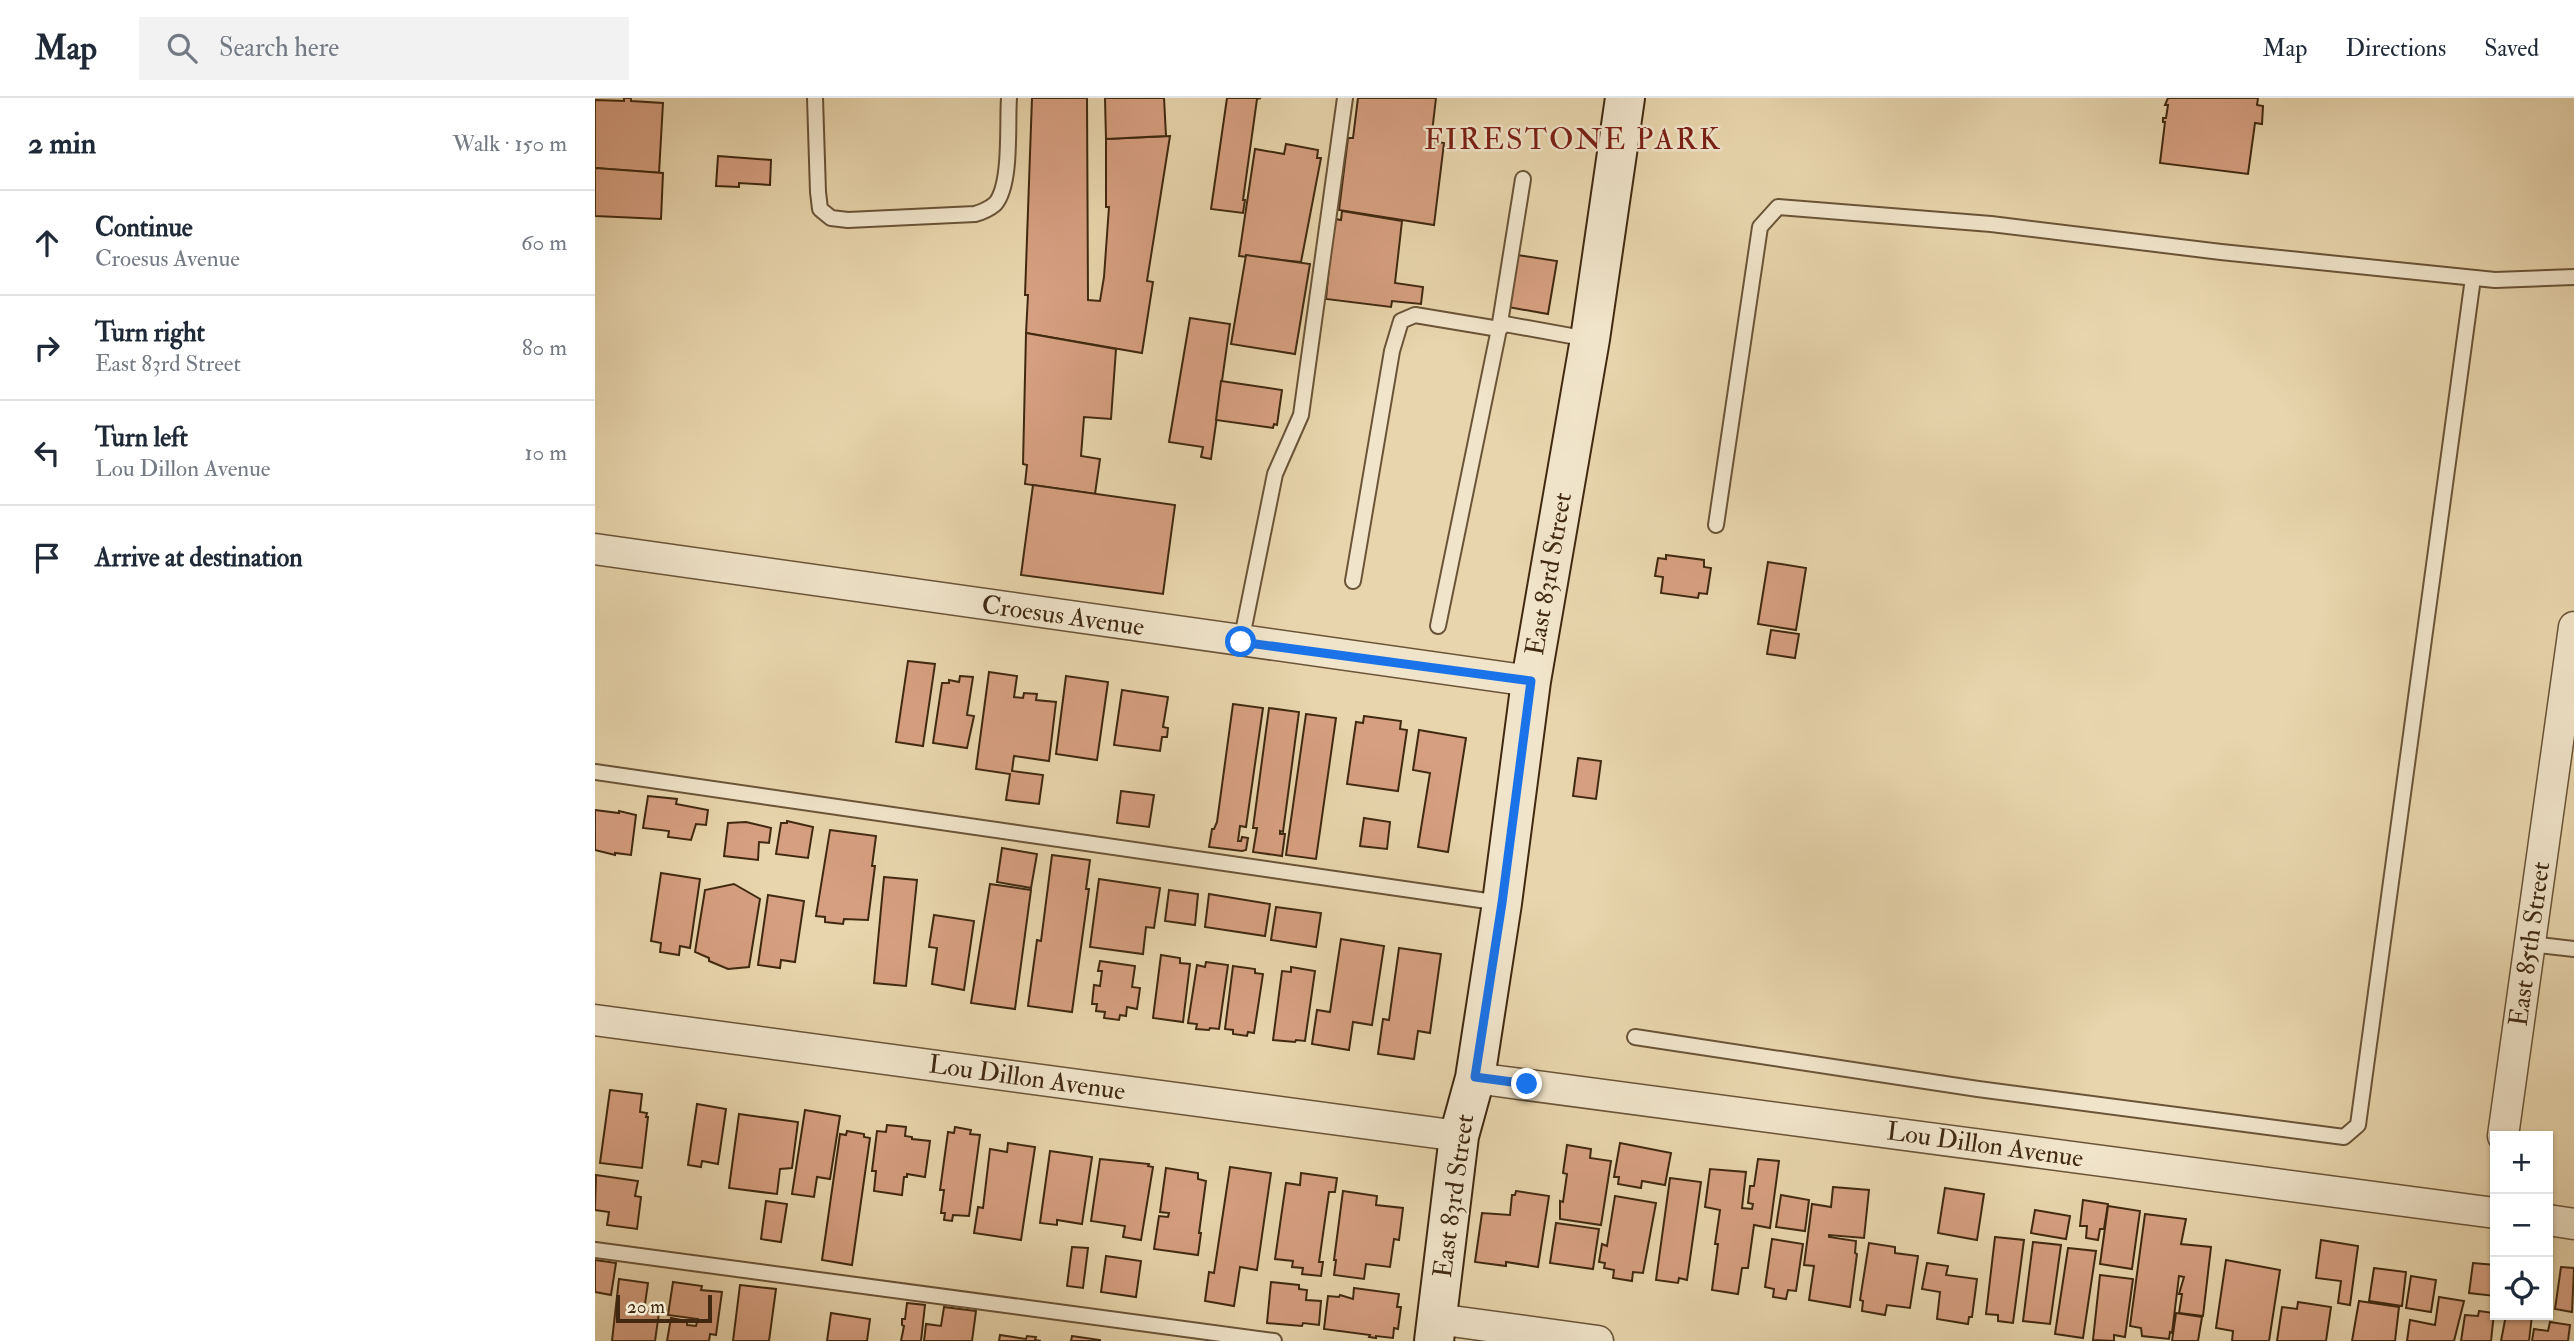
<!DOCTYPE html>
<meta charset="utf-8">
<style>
body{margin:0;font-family:"IM FELL Double Pica",serif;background:#f2f2f3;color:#1f2937}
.controls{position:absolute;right:21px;bottom:21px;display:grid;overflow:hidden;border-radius:0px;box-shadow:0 2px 5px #0004}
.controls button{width:63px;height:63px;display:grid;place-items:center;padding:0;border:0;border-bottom:2px solid #e0e1e3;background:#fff;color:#1f2937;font:35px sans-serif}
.scale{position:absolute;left:21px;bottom:18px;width:96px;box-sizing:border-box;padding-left:7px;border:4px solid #402910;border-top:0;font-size:19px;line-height:24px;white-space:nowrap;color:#402910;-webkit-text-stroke:5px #f0e4ca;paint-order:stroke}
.stop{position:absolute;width:21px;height:21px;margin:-16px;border:5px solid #1a73e8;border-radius:50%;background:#fff}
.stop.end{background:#1a73e8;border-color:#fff;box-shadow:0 2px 7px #0008}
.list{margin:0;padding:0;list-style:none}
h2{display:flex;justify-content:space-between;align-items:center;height:91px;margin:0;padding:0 28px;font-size:30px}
h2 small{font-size:23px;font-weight:400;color:#747a83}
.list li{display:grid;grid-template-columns:46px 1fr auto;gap:21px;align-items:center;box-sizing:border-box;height:105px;padding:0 28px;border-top:2px solid #e0e1e3}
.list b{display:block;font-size:26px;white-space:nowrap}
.list p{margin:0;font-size:23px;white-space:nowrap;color:#747a83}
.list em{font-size:23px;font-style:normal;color:#747a83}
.icon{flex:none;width:38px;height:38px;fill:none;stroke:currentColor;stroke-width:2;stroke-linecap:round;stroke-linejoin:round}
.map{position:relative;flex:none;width:1979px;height:1243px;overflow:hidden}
header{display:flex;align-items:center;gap:42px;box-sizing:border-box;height:98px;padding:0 35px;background:#fff;border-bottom:2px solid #e0e1e3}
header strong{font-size:33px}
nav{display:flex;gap:38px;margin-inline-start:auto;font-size:24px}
.search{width:490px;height:63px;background:#f2f2f3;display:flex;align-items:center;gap:18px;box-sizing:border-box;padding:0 24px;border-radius:0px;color:#747a83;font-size:26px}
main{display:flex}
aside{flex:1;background:#fff}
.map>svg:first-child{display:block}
.building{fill:#d69f81;stroke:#402910;stroke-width:2}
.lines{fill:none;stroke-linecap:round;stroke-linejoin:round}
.lane-casing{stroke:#6a5437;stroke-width:18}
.street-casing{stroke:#6a5437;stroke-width:33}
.secondary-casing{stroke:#402910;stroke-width:42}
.lane{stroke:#f0e4ca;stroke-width:14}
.street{stroke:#f0e4ca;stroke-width:30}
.secondary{stroke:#f0e4ca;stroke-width:38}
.route{stroke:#1a73e8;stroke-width:9}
.labels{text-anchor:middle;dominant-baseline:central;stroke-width:5;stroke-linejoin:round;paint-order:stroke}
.street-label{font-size:26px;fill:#402910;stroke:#f0e4ca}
.quarter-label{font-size:30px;letter-spacing:2px;fill:#7a1f14;stroke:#f0e4ca}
</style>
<header>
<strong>Map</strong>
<div class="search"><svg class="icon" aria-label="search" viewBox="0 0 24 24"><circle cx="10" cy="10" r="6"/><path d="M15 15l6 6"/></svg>Search here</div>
<nav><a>Map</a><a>Directions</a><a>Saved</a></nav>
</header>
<main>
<aside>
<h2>2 min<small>Walk · 150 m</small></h2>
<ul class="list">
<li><svg class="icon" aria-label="ahead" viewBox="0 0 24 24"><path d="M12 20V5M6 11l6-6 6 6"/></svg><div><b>Continue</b><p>Croesus Avenue</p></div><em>60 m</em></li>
<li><svg class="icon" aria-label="right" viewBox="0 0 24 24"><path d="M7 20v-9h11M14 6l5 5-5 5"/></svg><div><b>Turn right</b><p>East 83rd Street</p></div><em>80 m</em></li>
<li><svg class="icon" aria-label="left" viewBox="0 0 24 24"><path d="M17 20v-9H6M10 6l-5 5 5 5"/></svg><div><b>Turn left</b><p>Lou Dillon Avenue</p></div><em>10 m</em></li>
<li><svg class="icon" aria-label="arrive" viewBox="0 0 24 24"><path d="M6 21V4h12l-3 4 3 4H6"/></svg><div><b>Arrive at destination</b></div></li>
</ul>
</aside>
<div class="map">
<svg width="1979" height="1243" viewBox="0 0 1979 1243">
<rect width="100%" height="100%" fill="#e8d5ad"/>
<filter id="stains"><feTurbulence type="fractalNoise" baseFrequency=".00286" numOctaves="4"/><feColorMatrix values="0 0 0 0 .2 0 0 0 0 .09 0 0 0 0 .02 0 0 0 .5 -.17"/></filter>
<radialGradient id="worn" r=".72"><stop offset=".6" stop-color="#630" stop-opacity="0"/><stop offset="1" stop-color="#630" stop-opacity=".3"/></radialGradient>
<g class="building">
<polygon points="29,0 36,0 36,3 68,5 64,75 0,70 0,2 29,3"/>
<polygon points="437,0 492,0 493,202 505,203 509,179 514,109 511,109 511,41 575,38 552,183 558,184 547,255 431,235 433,197 430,197"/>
<polygon points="510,0 569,0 571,38 511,41"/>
<polygon points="632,0 666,0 662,1 648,102 650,102 648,115 616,111"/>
<polygon points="763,0 841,0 836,43 849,45 839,127 744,112 753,40 758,40"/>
<polygon points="1573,0 1663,0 1662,7 1668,8 1667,26 1660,25 1653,76 1565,65 1570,24 1568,24 1568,20 1571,20 1573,7 1570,7"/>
<polygon points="691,46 723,52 722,60 726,60 706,164 644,158 660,51 689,56"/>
<polygon points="123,58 176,62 175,87 144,85 144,89 121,88"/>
<polygon points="0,70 68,75 66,121 0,118"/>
<polygon points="747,113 807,123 800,185 828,189 826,206 797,203 796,209 731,201 737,136 740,121 746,122"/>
<polygon points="651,157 715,166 700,256 636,246"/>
<polygon points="922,157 962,163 953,216 913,209"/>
<polygon points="595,220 635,226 616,361 606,359 608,349 574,344"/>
<polygon points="431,235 521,251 516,321 489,319 486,358 505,361 500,396 430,386 432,367 428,366"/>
<polygon points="626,283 687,292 682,327 679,326 678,330 621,322"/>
<polygon points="438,387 580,407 568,496 426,477"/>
<polygon points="1071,457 1109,462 1109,469 1116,470 1112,496 1104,495 1103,500 1066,495 1068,479 1060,478 1063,460 1071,461"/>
<polygon points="1173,464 1211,470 1201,532 1163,526"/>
<polygon points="1176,532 1204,536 1200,560 1172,556"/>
<polygon points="313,563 340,566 328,648 301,644"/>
<polygon points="394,574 422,578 419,599 428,600 429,595 442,596 441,602 461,604 454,663 419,658 417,673 448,677 444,706 411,702 415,676 381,671"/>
<polygon points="365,578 378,579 372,617 379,618 372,650 338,645 347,585 354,585 354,582 364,584"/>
<polygon points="471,578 513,584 502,662 461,656"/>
<polygon points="527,592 573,599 568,629 573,630 572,639 567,639 565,653 519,647"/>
<polygon points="638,606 668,610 651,729 645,728 643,743 646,743 647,739 653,740 651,752 647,753 614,749 617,731 619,731 622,724"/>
<polygon points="674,610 704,614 688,734 685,733 685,736 690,736 687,758 658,754 662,730 658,730"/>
<polygon points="711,616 741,620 721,761 691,757"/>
<polygon points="769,618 806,623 805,631 812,632 803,693 752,686 761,624 768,625"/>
<polygon points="824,632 871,640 853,754 823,749 835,675 818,672"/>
<polygon points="983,660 1006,663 1001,701 978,698"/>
<polygon points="526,693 559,697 554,729 522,725"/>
<polygon points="53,698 82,701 81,706 113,712 111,727 101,726 96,742 73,739 74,733 48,730"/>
<polygon points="0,712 24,715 24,713 41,717 36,757 20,755 20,757 0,752"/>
<polygon points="769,720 795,724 792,751 765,748"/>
<polygon points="192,723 218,729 213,760 181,756 186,725 192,725"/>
<polygon points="151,724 176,730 174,745 164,744 163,762 129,758 133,725"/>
<polygon points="235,732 281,738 277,768 280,768 273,822 249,821 248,826 230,824 230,819 221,818"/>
<polygon points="407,750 442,756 436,790 402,784"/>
<polygon points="457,757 495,762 491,791 494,791 477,914 433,908 442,842 446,843"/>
<polygon points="66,775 105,781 95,850 85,848 84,857 65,854 66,845 56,843"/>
<polygon points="289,779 322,782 311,888 279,885"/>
<polygon points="504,781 565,790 559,830 551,829 548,856 495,849"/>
<polygon points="139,786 165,801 154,869 133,871 114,863 114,860 100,854 110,792"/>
<polygon points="395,786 436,792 420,911 376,905"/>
<polygon points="574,792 603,796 600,827 570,823"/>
<polygon points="614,796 675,806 670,838 610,829"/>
<polygon points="173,797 209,803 200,864 186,862 185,870 163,867"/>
<polygon points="681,809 726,815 721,849 676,842"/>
<polygon points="339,817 379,823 369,892 337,886 342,850 334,849"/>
<polygon points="746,841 789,848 777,927 758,924 754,952 717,946 722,912 735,914"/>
<polygon points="804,850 846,856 835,935 823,933 819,961 783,956 788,921 794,922"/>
<polygon points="566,857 585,860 585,865 595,866 588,924 558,920"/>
<polygon points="505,863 540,868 537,889 545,890 542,911 532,909 531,918 525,917 524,922 509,920 510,914 501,913 502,906 497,906 499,887 505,888 507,873 503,873"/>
<polygon points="611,864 633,867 624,931 615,930 614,932 601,931 602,926 593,925 602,867 610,869"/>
<polygon points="638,868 660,871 660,875 668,876 659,935 653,934 652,938 638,936 638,932 630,931"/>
<polygon points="696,869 720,873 710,943 701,942 700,944 678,942 687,873 696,874"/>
<polygon points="15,992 47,996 45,1014 52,1015 51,1019 53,1019 47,1070 5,1065"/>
<polygon points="102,1006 131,1011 123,1066 107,1063 106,1069 93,1067"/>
<polygon points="210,1012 245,1018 235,1081 222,1079 219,1099 197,1096"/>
<polygon points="144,1016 203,1024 197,1070 185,1071 182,1096 134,1090"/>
<polygon points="292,1027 311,1029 310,1038 317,1039 317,1041 335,1043 330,1079 312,1076 312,1079 309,1079 307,1097 279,1093 281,1073 277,1073 282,1033 291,1034"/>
<polygon points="360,1029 376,1032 375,1036 385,1037 374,1118 358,1117 357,1123 349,1122 350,1115 346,1115 349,1092 345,1092 353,1034 359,1035"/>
<polygon points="252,1033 269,1036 269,1039 275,1040 257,1167 227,1162 245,1036 251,1037"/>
<polygon points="413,1045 440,1049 426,1142 379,1135 383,1109 388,1110 395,1051 412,1054"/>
<polygon points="1025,1045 1076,1055 1070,1087 1047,1083 1046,1090 1023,1086 1024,1079 1019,1079"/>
<polygon points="972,1047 996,1051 995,1060 1016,1063 1006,1127 965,1121 965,1103 968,1104 972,1076 968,1075"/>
<polygon points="455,1053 497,1059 487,1126 462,1122 462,1127 445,1125"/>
<polygon points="505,1061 554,1066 553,1068 558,1069 546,1142 528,1139 530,1128 496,1123"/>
<polygon points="1163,1061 1184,1063 1175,1130 1159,1127 1153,1170 1147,1170 1143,1196 1117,1192 1123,1146 1120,1146 1125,1112 1110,1109 1115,1071 1151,1074 1147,1110 1157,1111 1158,1106 1153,1105 1155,1088 1159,1088"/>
<polygon points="635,1069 676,1075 662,1172 645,1169 639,1208 610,1203 614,1174 619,1175"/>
<polygon points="571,1070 603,1075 603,1081 611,1083 604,1135 606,1135 603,1157 559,1151 564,1118 573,1119 574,1115 565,1114"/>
<polygon points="706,1075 742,1080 740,1094 734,1094 724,1164 728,1164 726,1178 707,1176 708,1170 697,1169 698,1163 680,1161 691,1085 705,1087"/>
<polygon points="1,1077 43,1083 40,1098 46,1099 42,1131 12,1127 14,1114 0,1112"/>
<polygon points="1075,1080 1106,1084 1092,1182 1084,1180 1083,1185 1061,1182"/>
<polygon points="1238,1089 1274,1092 1269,1140 1234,1137 1234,1139 1261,1143 1260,1155 1262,1156 1255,1209 1214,1202 1219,1168 1209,1167 1217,1106 1236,1109"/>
<polygon points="1350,1090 1389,1096 1382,1142 1343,1135"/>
<polygon points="748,1093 782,1098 781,1107 808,1110 804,1142 799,1141 795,1169 771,1166 769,1181 739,1177 741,1162 739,1162"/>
<polygon points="921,1093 954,1098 943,1169 911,1164 911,1168 880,1164 887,1115 915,1117 917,1097 920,1097"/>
<polygon points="1186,1097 1214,1102 1210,1133 1181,1129"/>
<polygon points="1020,1098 1061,1105 1048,1175 1038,1174 1037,1183 1018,1180 1019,1172 1009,1170 1010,1165 1004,1164 1007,1146 1012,1148"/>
<polygon points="1488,1102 1513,1106 1509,1131 1505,1131 1503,1142 1491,1140 1492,1128 1485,1128"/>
<polygon points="171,1103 192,1106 186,1144 166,1141"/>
<polygon points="1513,1108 1545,1113 1537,1171 1505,1166"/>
<polygon points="1440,1112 1475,1118 1471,1141 1436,1135"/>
<polygon points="1550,1116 1591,1121 1586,1146 1616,1149 1608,1218 1584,1215 1587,1196 1584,1196 1589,1179 1584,1178 1577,1235 1575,1234 1574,1241 1547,1238 1546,1230 1535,1228"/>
<polygon points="961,1125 1004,1131 998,1171 955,1165"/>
<polygon points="1400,1139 1429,1142 1418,1225 1403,1223 1403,1217 1391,1216"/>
<polygon points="1177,1141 1208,1146 1201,1193 1193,1192 1191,1201 1178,1199 1179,1191 1170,1189"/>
<polygon points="1726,1142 1763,1148 1755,1207 1743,1205 1746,1183 1721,1180"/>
<polygon points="1438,1144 1466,1147 1455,1226 1428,1223"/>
<polygon points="1274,1145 1300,1149 1300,1155 1323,1158 1315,1210 1292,1207 1290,1217 1267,1213 1268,1203 1265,1202"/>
<polygon points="477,1149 493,1150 488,1190 472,1188"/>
<polygon points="1473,1150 1501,1153 1488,1240 1460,1236"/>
<polygon points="511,1158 546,1163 541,1199 506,1194"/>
<polygon points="0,1162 21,1165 16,1197 0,1194"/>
<polygon points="1631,1162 1685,1172 1674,1243 1637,1243 1638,1233 1621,1230"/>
<polygon points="1332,1165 1353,1168 1351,1177 1382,1181 1377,1219 1374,1219 1373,1226 1342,1221 1345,1194 1327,1191"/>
<polygon points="1878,1165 1900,1167 1900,1198 1874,1195"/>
<polygon points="1966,1169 1979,1170 1977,1214 1960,1211"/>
<polygon points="1779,1170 1811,1174 1807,1208 1774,1203"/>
<polygon points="1505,1177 1538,1181 1530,1239 1519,1237 1519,1243 1498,1242"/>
<polygon points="1816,1178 1841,1182 1836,1214 1811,1210"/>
<polygon points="24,1181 53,1185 49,1213 64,1215 60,1243 17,1243"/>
<polygon points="78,1184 107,1188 106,1192 127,1194 121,1237 115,1236 114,1243 72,1243 76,1220 92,1223 92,1227 101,1228 103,1221 73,1217"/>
<polygon points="676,1184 704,1187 704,1191 712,1192 711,1202 726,1203 724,1227 708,1225 707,1228 672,1225"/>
<polygon points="145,1187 181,1191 174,1243 138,1243"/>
<polygon points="759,1190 804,1196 802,1209 806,1209 803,1231 799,1230 798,1240 781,1238 781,1240 774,1239 775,1237 729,1231 733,1198 744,1199 745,1197 758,1201"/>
<polygon points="1844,1199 1869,1203 1859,1243 1812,1243 1815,1222 1840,1227"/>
<polygon points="1764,1203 1804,1209 1800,1243 1757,1243"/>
<polygon points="1703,1204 1736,1209 1731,1243 1682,1243 1687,1209 1702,1211"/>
<polygon points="312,1205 330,1207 326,1243 306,1243 309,1228 307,1227 307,1221 310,1221"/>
<polygon points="349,1209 381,1213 377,1243 329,1243 331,1226 346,1228"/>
<polygon points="1884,1213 1899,1215 1896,1243 1866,1243 1870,1217 1883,1218"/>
<polygon points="236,1215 275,1221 272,1243 232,1243"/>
<polygon points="1581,1215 1607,1219 1603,1243 1577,1243"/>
<polygon points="1911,1217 1937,1217 1934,1243 1906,1243"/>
<polygon points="1955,1224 1975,1227 1973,1243 1937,1243 1939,1231 1953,1233"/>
<polygon points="405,1237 431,1241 432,1238 441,1239 440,1242 446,1243 404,1243"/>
<polygon points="477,1238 505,1242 505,1243 476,1243"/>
</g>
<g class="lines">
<g class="lane-casing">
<g id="lane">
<path d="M220,0L223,94L225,111L236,120L253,122L380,116C387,114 394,111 400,106C417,87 412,26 414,0"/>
<polyline points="1121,427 1165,129 1183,109 1396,126 1626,154 1900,182 1979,179"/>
<polyline points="758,483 797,253 806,223 820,217 904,231 910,226 993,241"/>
<polyline points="843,528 904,231 928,81"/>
<polyline points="646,544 680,376 706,317 750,0"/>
<polyline points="0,674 906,805"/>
<polyline points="1935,846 1979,851"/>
<polyline points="1040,939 1383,991 1749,1039 1763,1027 1878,180"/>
<polyline points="0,1152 679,1243"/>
</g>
</g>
<g class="street-casing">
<g id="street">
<polyline points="0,451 936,583"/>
<polyline points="0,922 864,1038"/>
<polyline points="880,980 1900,1115"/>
<polyline points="1908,1038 1979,529"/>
<polyline points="1953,1122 1979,1126"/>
<polyline points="842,1221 1003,1243"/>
</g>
</g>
<g class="secondary-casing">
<polyline id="secondary" points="839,1243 864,1038 880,980 907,805 936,583 995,241 1030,0"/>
</g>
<use href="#lane" class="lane"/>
<use href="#street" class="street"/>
<use href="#secondary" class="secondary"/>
</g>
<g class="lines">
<polyline class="route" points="646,544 936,583 907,805 880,979 932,986"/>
</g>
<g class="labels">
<g class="street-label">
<text transform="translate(954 476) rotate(-80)">East 83rd Street</text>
<text transform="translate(468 518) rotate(8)">Croesus Avenue</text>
<text transform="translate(1935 846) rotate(-82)">East 85th Street</text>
<text transform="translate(432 980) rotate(8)">Lou Dillon Avenue</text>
<text transform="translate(1390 1047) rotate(8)">Lou Dillon Avenue</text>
<text transform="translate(859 1098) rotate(-82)">East 83rd Street</text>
</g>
<g class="quarter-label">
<text x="978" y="41">FIRESTONE PARK</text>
</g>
</g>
<rect width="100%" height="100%" filter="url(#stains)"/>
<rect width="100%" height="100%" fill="url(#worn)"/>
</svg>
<div class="controls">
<button>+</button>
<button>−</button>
<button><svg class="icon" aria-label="locate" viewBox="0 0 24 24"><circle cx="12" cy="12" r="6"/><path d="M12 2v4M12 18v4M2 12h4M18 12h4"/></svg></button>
</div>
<div class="scale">20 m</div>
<div class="stop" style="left:646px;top:544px"></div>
<div class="stop end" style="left:932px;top:986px"></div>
</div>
</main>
